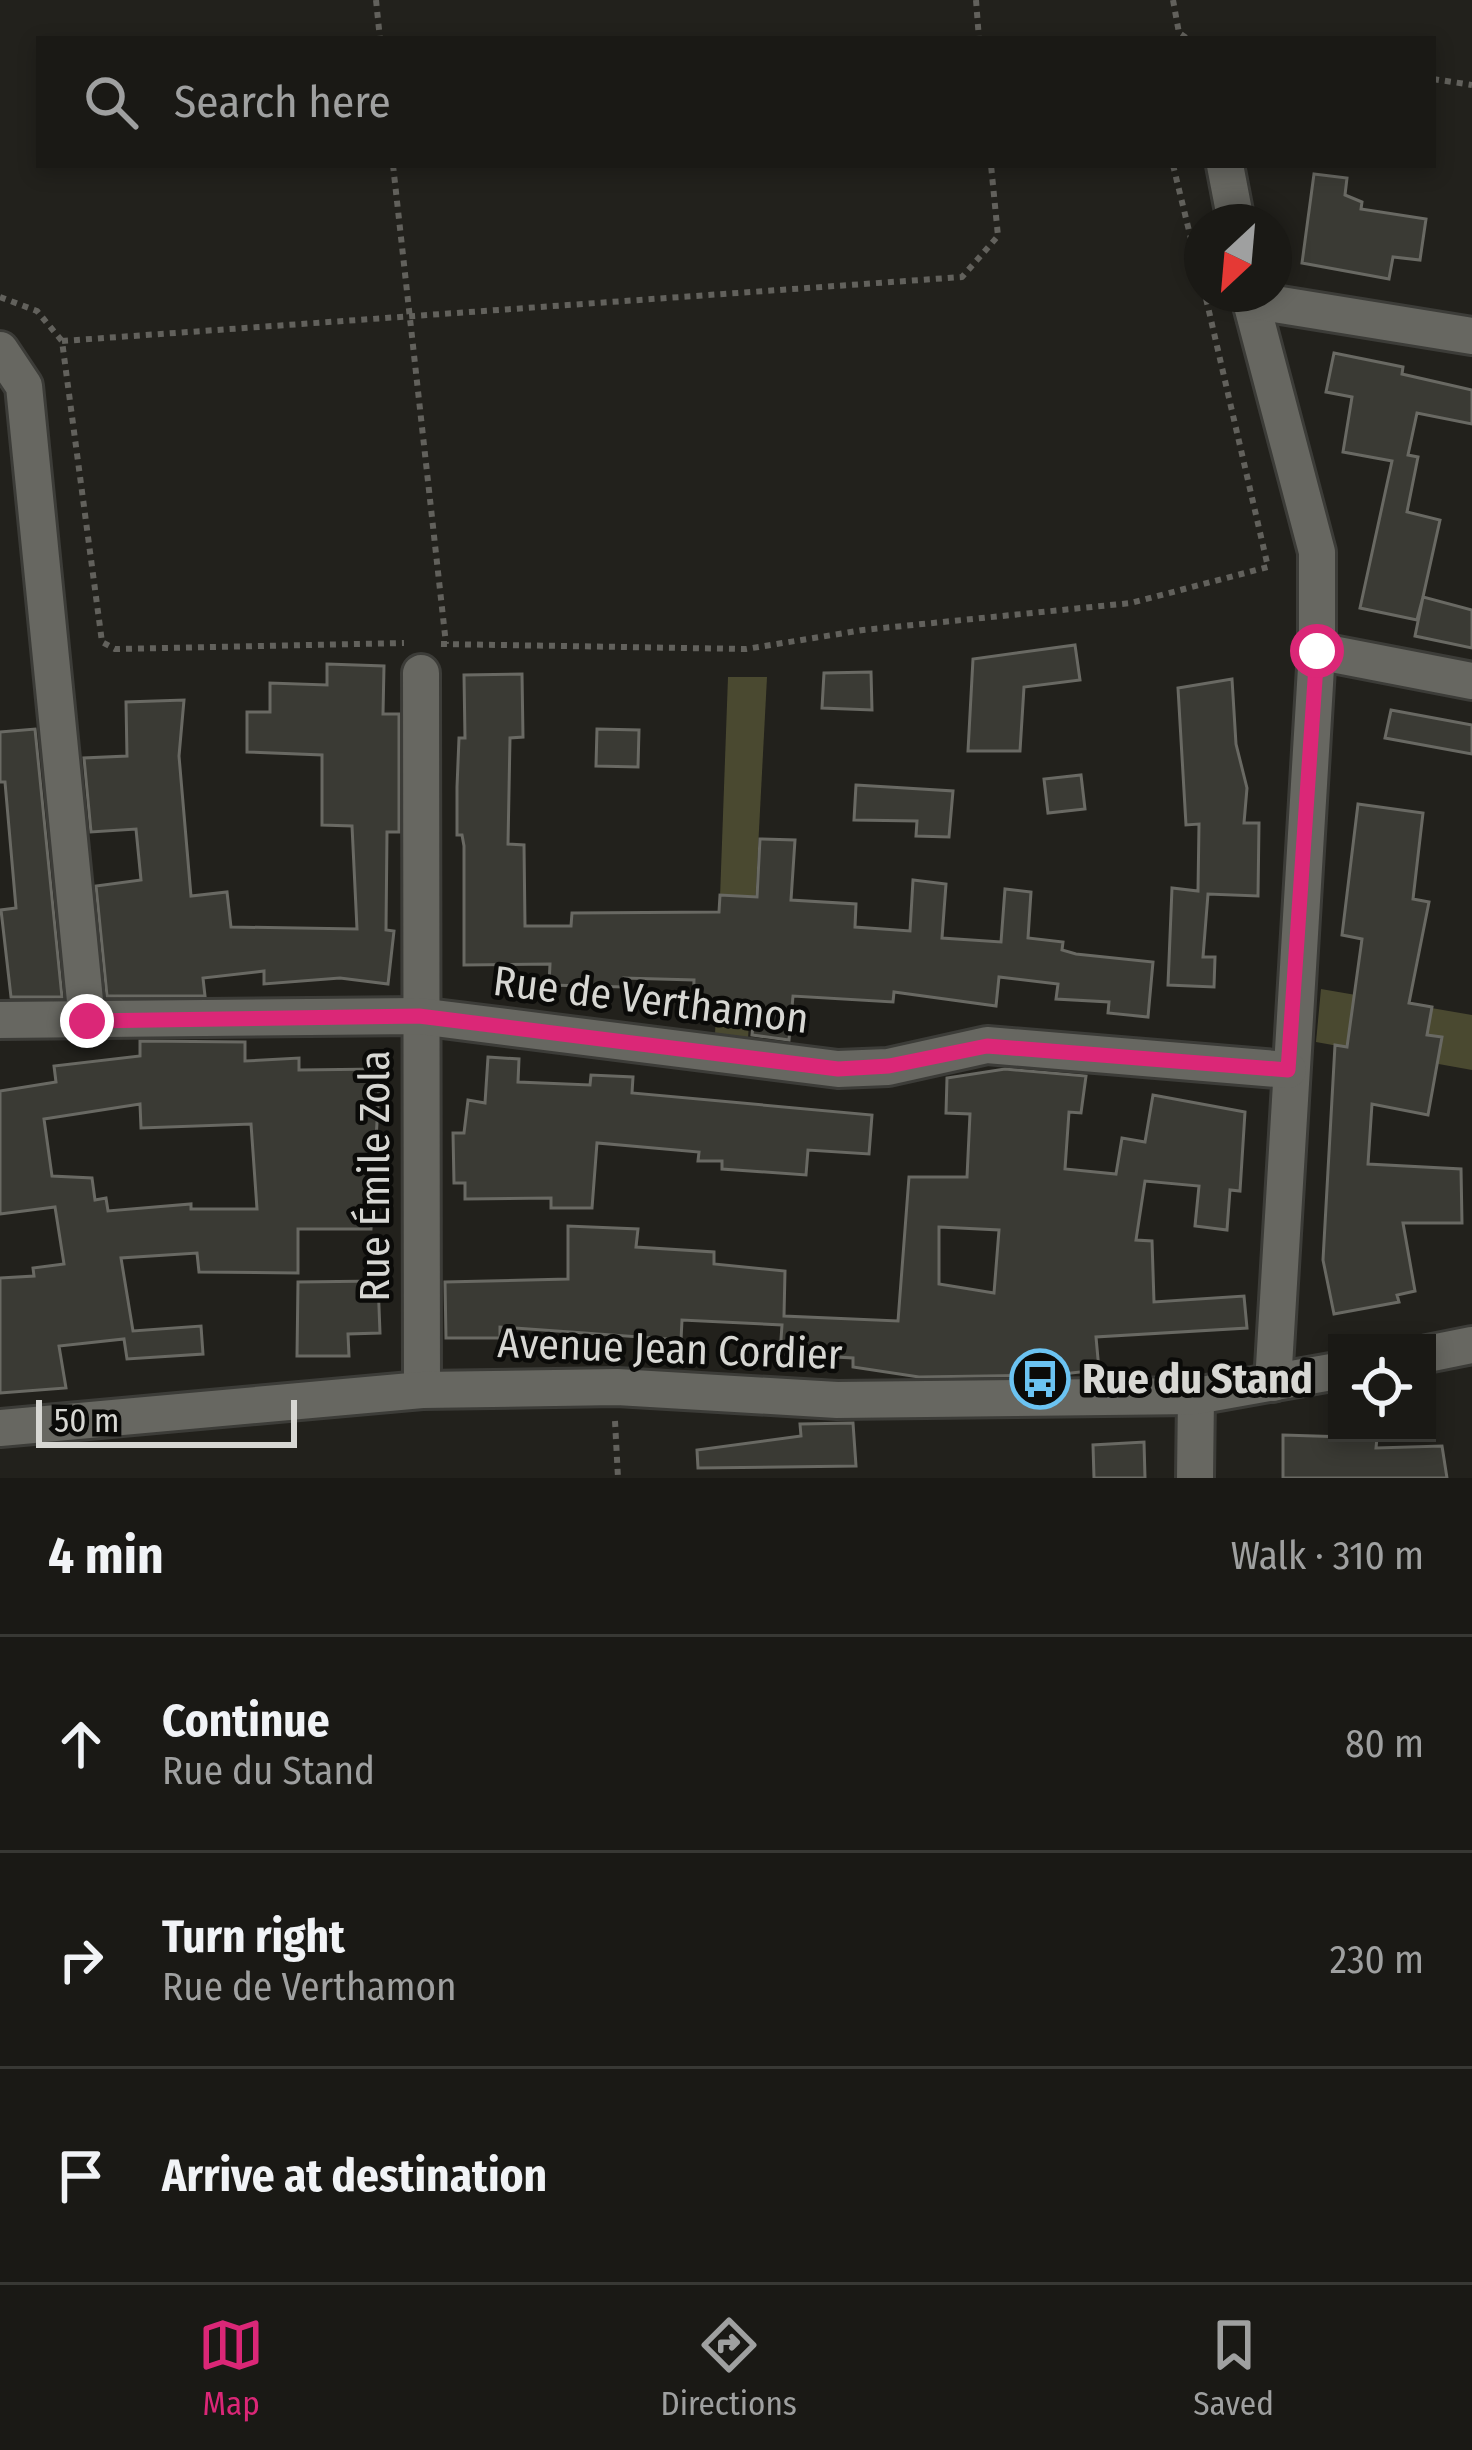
<!DOCTYPE html>
<meta charset="utf-8">
<style>
body{margin:0;font-family:"Fira Sans Condensed",sans-serif;background:#23221e;color:#f1f3f6}
.controls{position:absolute;right:36px;bottom:36px;display:grid;overflow:hidden;border-radius:0px;box-shadow:0 6px 18px #0003}
.controls button{width:108px;height:108px;display:grid;place-items:center;padding:0;border:0;border-bottom:3px solid #383834;background:#1a1915;color:#f1f3f6;font:60px sans-serif}
.compass{position:absolute;left:1184px;top:204px;width:108px;height:108px;border-radius:50%;background:#1a1915;box-shadow:0 6px 18px #0003;rotate:206deg}
.scale{position:absolute;left:36px;bottom:30px;width:261px;box-sizing:border-box;padding-left:12px;border:6px solid #d7d7d3;border-top:0;font-size:33px;line-height:42px;white-space:nowrap;color:#d7d7d3;-webkit-text-stroke:9px #0b0b09;paint-order:stroke}
.stop{position:absolute;width:36px;height:36px;margin:-27px;border:9px solid #db2777;border-radius:50%;background:#fff}
.stop.end{background:#db2777;border-color:#fff;box-shadow:0 3px 12px #0008}
.list{margin:0;padding:0;list-style:none}
h2{display:flex;justify-content:space-between;align-items:center;height:156px;margin:0;padding:0 48px;font-size:51px}
h2 small{font-size:39px;font-weight:400;color:#9fa0a0}
.list li{display:grid;grid-template-columns:78px 1fr auto;gap:36px;align-items:center;box-sizing:border-box;height:216px;padding:0 48px;border-top:3px solid #383834}
.list b{display:block;font-size:45px;white-space:nowrap}
.list p{margin:0;font-size:39px;white-space:nowrap;color:#9fa0a0}
.list em{font-size:39px;font-style:normal;color:#9fa0a0}
.icon{flex:none;width:66px;height:66px;fill:none;stroke:currentColor;stroke-width:2;stroke-linecap:round;stroke-linejoin:round}
.map{position:relative;flex:none;width:1472px;height:1478px;overflow:hidden}
.search{position:absolute;background:#1a1915;box-shadow:0 6px 18px #0003;left:36px;right:36px;top:36px;height:132px;display:flex;align-items:center;gap:30px;box-sizing:border-box;padding:0 42px;border-radius:0px;color:#9fa0a0;font-size:45px}
.sheet{height:804px;background:#1a1915}
nav{display:flex;justify-content:space-around;align-items:center;box-sizing:border-box;height:168px;border-top:3px solid #383834;background:#1a1915;font-size:33px;color:#9fa0a0}
nav a{display:grid;justify-items:center;gap:6px}
nav .on{color:#db2777}
.map>svg:first-child{display:block}
.green{fill:#4a4930}
.building{fill:#3a3a34;stroke:#696963;stroke-width:3;fill-rule:evenodd}
.lines{fill:none;stroke-linecap:round;stroke-linejoin:round}
.street-casing{stroke:#3c3c38;stroke-width:42}
.secondary-casing{stroke:#3c3c38;stroke-width:42}
.path{stroke:#62615c;stroke-width:6;stroke-dasharray:6 6;stroke-linecap:butt}
.street{stroke:#676761;stroke-width:36}
.secondary{stroke:#676761;stroke-width:36}
.route{stroke:#db2777;stroke-width:15}
.labels{text-anchor:middle;dominant-baseline:central;stroke-width:9;stroke-linejoin:round;paint-order:stroke}
.street-label{font-size:42px;fill:#d7d7d3;stroke:#0b0b09}
.poi-label{font-size:42px;font-weight:bold;fill:#d7d7d3;stroke:#0b0b09;text-anchor:start}
</style>
<div class="map">
<svg width="1472" height="1478" viewBox="0 0 1472 1478">
<rect width="100%" height="100%" fill="#22211c"/>
<g class="green">
<polygon points="728,677 767,677 748,1040 715,1036"/>
<polygon points="1321,989 1472,1015 1472,1070 1316,1042"/>
</g>
<g class="building">
<polygon points="1314,174 1347,178 1345,195 1362,202 1361,209 1426,219 1420,260 1393,257 1389,279 1302,263"/>
<polygon points="1334,353 1403,367 1402,374 1472,390 1472,424 1417,413 1408,455 1418,457 1407,512 1440,520 1423,597 1472,610 1472,648 1415,636 1423,597 1417,620 1360,608 1392,461 1343,452 1352,397 1326,392"/>
<polygon points="1075,645 1080,680 1024,687 1020,751 968,751 973,659"/>
<polygon points="327,664 384,666 383,714 399,714 399,832 387,832 386,930 394,931 388,984 340,978 264,984 264,971 203,978 205,996 107,996 96,886 141,880 136,829 91,832 84,758 127,756 126,702 184,700 179,756 191,896 227,892 231,927 357,929 352,826 322,825 322,755 247,752 247,712 270,712 270,683 327,685"/>
<polygon points="871,672 872,710 822,708 824,673"/>
<polygon points="522,674 523,737 510,738 508,844 524,845 525,926 571,926 572,913 719,912 720,895 757,897 760,839 795,840 791,900 856,904 855,927 910,931 913,880 946,884 942,938 1001,942 1005,889 1031,892 1028,938 1063,942 1062,950 1076,954 1153,962 1148,1017 1108,1013 1109,1002 1056,999 1058,984 999,977 996,1006 894,992 893,1002 793,996 789,1040 752,1035 754,1015 693,1014 694,980 624,978 624,987 549,985 550,964 464,965 464,846 462,835 457,835 457,787 459,738 465,738 464,675"/>
<polygon points="1232,679 1236,744 1247,788 1244,823 1259,823 1258,896 1208,894 1203,957 1215,957 1214,987 1168,985 1172,888 1198,891 1199,824 1186,825 1178,688"/>
<polygon points="1391,710 1472,725 1472,754 1385,738"/>
<polygon points="35,729 62,997 11,997 1,910 16,908 5,782 0,782 0,732"/>
<polygon points="597,729 639,730 638,767 596,766"/>
<polygon points="1081,775 1085,809 1048,813 1044,779"/>
<polygon points="856,785 953,791 949,837 916,836 917,821 854,820"/>
<polygon points="1358,804 1423,813 1413,899 1429,902 1409,1003 1432,1007 1427,1035 1442,1037 1428,1115 1372,1104 1368,1164 1461,1169 1462,1223 1403,1223 1415,1291 1397,1295 1399,1302 1334,1314 1323,1260 1335,1045 1347,1047 1362,939 1342,935"/>
<path d="M140,1041L245,1042V1061L299,1058V1070L380,1069L371,1229H298V1273L199,1272L197,1253L121,1258L133,1331L201,1326L203,1354L127,1359L124,1339L59,1346L66,1388L0,1393V1278L34,1276L33,1268L64,1264L55,1207L0,1214V1091L56,1082L54,1066L140,1056ZM140,1104L141,1128L251,1124L257,1209H191V1204L108,1211L106,1198L95,1200L92,1178L52,1176L44,1119Z"/>
<polygon points="488,1057 519,1059 518,1082 590,1085 591,1075 633,1077 632,1093 872,1115 869,1154 808,1150 806,1175 722,1169 722,1161 698,1161 699,1152 597,1143 592,1208 551,1208 551,1198 465,1199 465,1183 454,1183 453,1133 464,1133 468,1100 485,1103"/>
<path d="M1005,1069L1086,1076L1081,1113L1069,1112L1065,1169L1116,1174L1122,1138L1145,1142L1153,1095L1245,1112L1240,1191L1230,1190L1227,1230L1195,1226L1199,1186L1145,1181L1136,1240L1152,1241L1154,1302L1244,1296L1247,1328L1096,1337L1099,1370L1053,1375L919,1377L853,1367V1358L780,1354L782,1325L682,1320L681,1340L500,1327V1338H446L445,1282L568,1279V1226L638,1229L636,1247L714,1252V1264L785,1271L784,1316L898,1321L909,1177H967L970,1114L946,1113L947,1078ZM939,1227L999,1230L994,1293L939,1284Z"/>
<polygon points="378,1281 380,1333 348,1334 349,1356 297,1356 298,1282"/>
<polygon points="853,1423 856,1466 698,1468 697,1450 801,1436 800,1424"/>
<polygon points="1283,1435 1377,1438 1376,1448 1442,1446 1447,1478 1283,1478"/>
<polygon points="1144,1442 1145,1478 1094,1478 1093,1445"/>
</g>
<g class="lines">
<g class="street-casing">
<g id="street">
<polyline points="1225,165 1236,222"/>
<polyline points="1249,294 1317,552 1317,651 1273,1383"/>
<polyline points="1250,300 1472,336"/>
<polyline points="0,350 24,386 87,1021"/>
<polyline points="1317,651 1472,681"/>
<polyline points="421,673 422,1390"/>
<polyline points="0,1020 419,1016 838,1069 888,1067 987,1045 1288,1070"/>
<polyline points="1195,1478 1196,1396"/>
</g>
</g>
<g class="secondary-casing">
<g id="secondary">
<polyline points="1427,1354 1472,1345"/>
<polyline points="0,1428 422,1390 617,1387 837,1400 1196,1396 1337,1371"/>
</g>
</g>
<g class="path">
<polyline points="376,0 380,39"/>
<polyline points="976,0 979,39"/>
<polyline points="1173,0 1179,33 1188,39"/>
<polyline points="1433,79 1472,85"/>
<polyline points="393,165 446,644"/>
<polyline points="1173,165 1202,284"/>
<polyline points="0,297 37,311 62,341 102,642 115,649 404,643"/>
<polyline points="62,341 962,277 998,236 991,165"/>
<polyline points="441,644 746,649 863,630 1131,603 1268,567 1205,294"/>
<polyline points="615,1421 618,1478"/>
</g>
<use href="#street" class="street"/>
<use href="#secondary" class="secondary"/>
</g>
<g class="lines">
<polyline class="route" points="87,1021 419,1016 838,1069 889,1066 987,1046 1288,1070 1317,651"/>
</g>
<defs>
<g id="bus-ring" transform="scale(3)"><circle r="9.5" fill="#0b0b09" stroke="#6bc3f2" stroke-width="1.5"/><path d="M-5-6H5V4H4V6H2V4H-2V6H-4V4H-5ZM-3.5-4V0h7V-4ZM-3.5 1.2v1.5H-2V1.2ZM2 1.2v1.5H3.5V1.2Z" fill="#6bc3f2"/></g>
</defs>
<g fill-rule="evenodd">
<use href="#bus-ring" x="1040" y="1379"/>
</g>
<g class="labels">
<g class="street-label">
<text transform="translate(651 1000) rotate(7)">Rue de Verthamon</text>
<text transform="translate(375 1176) rotate(-90)">Rue Émile Zola</text>
<text transform="translate(670 1349) rotate(2)">Avenue Jean Cordier</text>
</g>
<g class="poi-label">
<text x="1082" y="1379">Rue du Stand</text>
</g>
</g>
</svg>
<div class="controls">
<button><svg class="icon" aria-label="locate" viewBox="0 0 24 24"><circle cx="12" cy="12" r="6"/><path d="M12 2v4M12 18v4M2 12h4M18 12h4"/></svg></button>
</div>
<svg class="compass" viewBox="-18 -18 36 36"><path d="M0-13l5 13h-10z" fill="#e53935"/><path d="M0 13l5-13h-10z" fill="#9fa0a0"/></svg>
<div class="scale">50 m</div>
<div class="stop" style="left:1317px;top:651px"></div>
<div class="stop end" style="left:87px;top:1021px"></div>
<div class="search"><svg class="icon" aria-label="search" viewBox="0 0 24 24"><circle cx="10" cy="10" r="6"/><path d="M15 15l6 6"/></svg>Search here</div>
</div>
<section class="sheet">
<h2>4 min<small>Walk · 310 m</small></h2>
<ul class="list">
<li><svg class="icon" aria-label="ahead" viewBox="0 0 24 24"><path d="M12 20V5M6 11l6-6 6 6"/></svg><div><b>Continue</b><p>Rue du Stand</p></div><em>80 m</em></li>
<li><svg class="icon" aria-label="right" viewBox="0 0 24 24"><path d="M7 20v-9h11M14 6l5 5-5 5"/></svg><div><b>Turn right</b><p>Rue de Verthamon</p></div><em>230 m</em></li>
<li><svg class="icon" aria-label="arrive" viewBox="0 0 24 24"><path d="M6 21V4h12l-3 4 3 4H6"/></svg><div><b>Arrive at destination</b></div></li>
</ul>
</section>
<nav>
<a class="on"><svg class="icon" aria-label="map" viewBox="0 0 24 24"><path d="M3 6l6-2 6 2 6-2v14l-6 2-6-2-6 2zM9 4v14M15 6v14"/></svg>Map</a>
<a><svg class="icon" aria-label="directions" viewBox="0 0 24 24"><path d="M12 3l9 9-9 9-9-9zM9 14v-3h6M13 9l2 2-2 2"/></svg>Directions</a>
<a><svg class="icon" aria-label="saved" viewBox="0 0 24 24"><path d="M7 4h10v16l-5-4-5 4z"/></svg>Saved</a>
</nav>
